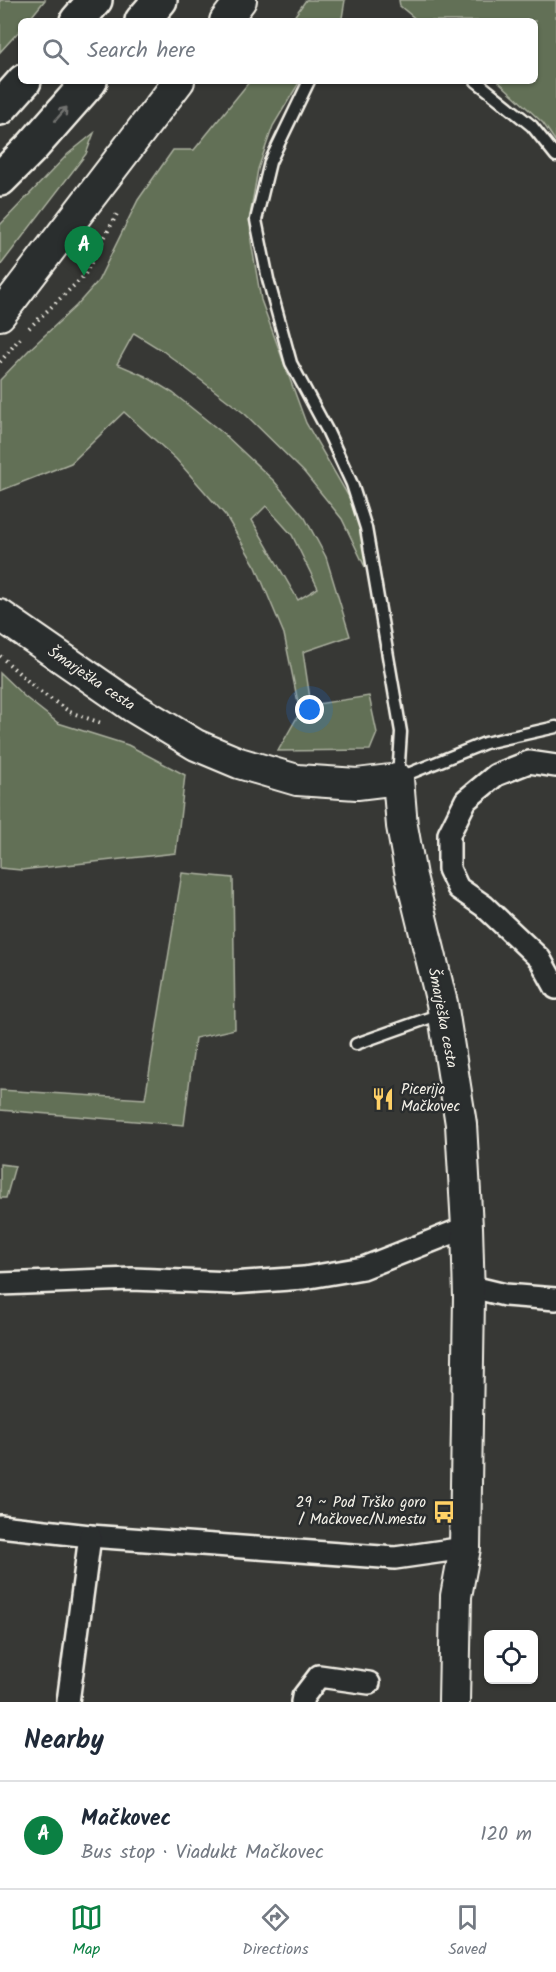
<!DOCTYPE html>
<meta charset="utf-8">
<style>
body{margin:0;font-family:Kalam,sans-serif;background:#f2f2f3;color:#1f2937}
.controls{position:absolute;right:18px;bottom:18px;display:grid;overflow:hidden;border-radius:9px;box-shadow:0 2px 4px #0004}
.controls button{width:54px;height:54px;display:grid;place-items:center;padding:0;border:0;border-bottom:2px solid #e0e1e3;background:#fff;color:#1f2937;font:30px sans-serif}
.you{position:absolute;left:310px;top:710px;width:21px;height:21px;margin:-15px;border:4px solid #fff;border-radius:50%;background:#1a73e8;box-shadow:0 0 0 9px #1a73e833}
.badge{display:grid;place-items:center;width:39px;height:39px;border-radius:50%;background:#0b8043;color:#fff;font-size:20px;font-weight:700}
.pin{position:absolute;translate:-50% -50px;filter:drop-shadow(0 2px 3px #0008)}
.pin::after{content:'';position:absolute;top:32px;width:21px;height:18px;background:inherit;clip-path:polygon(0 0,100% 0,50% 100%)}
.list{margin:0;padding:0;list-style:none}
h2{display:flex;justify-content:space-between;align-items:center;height:78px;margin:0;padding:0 24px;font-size:26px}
h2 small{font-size:20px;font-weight:400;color:#747a83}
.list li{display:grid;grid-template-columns:39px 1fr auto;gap:18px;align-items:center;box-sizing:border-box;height:108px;padding:0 24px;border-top:2px solid #e0e1e3}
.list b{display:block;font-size:22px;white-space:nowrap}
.list p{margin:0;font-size:20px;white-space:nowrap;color:#747a83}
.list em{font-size:20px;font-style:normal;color:#747a83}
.icon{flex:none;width:33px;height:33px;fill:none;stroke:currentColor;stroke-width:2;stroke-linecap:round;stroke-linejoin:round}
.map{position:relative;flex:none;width:556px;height:1702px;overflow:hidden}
.search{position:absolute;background:#fff;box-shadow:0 2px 4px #0004;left:18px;right:18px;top:18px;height:66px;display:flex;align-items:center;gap:15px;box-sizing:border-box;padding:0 21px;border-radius:9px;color:#747a83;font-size:22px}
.sheet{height:186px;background:#fff}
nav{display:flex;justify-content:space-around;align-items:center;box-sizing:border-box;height:84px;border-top:2px solid #e0e1e3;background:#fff;font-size:16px;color:#747a83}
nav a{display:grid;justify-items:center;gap:3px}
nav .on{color:#0b8043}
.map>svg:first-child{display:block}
.green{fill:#626f56;stroke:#abb09f;stroke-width:1.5;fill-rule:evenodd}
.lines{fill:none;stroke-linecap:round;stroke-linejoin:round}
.lane-casing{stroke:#f4f1e8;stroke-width:15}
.street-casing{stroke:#f4f1e8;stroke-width:26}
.secondary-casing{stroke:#f4f1e8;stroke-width:34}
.highway-casing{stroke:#f4f1e8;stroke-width:38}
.path{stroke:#f4f1e8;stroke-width:4;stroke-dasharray:1.5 4.5;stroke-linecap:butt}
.lane{stroke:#2a2d2e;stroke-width:10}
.street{stroke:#2a2d2e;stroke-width:21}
.secondary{stroke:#2a2d2e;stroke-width:30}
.highway{stroke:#2a2d2e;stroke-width:33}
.oneway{stroke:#71726f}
.labels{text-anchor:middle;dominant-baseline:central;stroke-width:5;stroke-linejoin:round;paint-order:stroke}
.street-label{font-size:15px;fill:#f4f1e8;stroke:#2a2d2e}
.poi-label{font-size:15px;fill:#f4f1e8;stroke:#2a2d2e;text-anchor:start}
</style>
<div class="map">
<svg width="556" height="1702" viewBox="0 0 556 1702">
<rect width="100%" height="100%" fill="#373835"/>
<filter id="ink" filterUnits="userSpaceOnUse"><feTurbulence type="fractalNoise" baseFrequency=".0167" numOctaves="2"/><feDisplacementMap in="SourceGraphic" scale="12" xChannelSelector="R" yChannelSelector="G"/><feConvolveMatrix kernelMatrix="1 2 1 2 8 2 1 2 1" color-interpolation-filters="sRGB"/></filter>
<g filter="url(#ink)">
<g class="green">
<polygon points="0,0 45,0 28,21 21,21 21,29 0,52"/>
<polygon points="306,0 345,0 342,18 340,21 291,21"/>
<polygon points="399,0 556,0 556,142 543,123 498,81 535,81 535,21 418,21 400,6"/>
<path d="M250,81H300L273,126L258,169L250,216L251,241L261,300L306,423L353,504L365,542V567L342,519L304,472L245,414L163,351L134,333L117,364L145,376L173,393L224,434L274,481L305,518L326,557L350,636L303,652L311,705L369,696L377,733L370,750L278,751L300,712L284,634L256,567L226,516L176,459L124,412L71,463L0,491V380L29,350L76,306L98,281L138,200L173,150H194ZM266,506L292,535L318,588L298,600L252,520Z"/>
<polygon points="94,133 86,154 0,266 0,225 68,154"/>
<polygon points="0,673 25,697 58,723 128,745 185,775 176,853 21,870 0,868"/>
<polygon points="182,873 233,878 235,1029 195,1038 184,1125 0,1110 0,1090 145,1099"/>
<polygon points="0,1164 15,1166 6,1198 0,1198"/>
</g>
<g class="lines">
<g class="lane-casing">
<g id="lane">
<polyline points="309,81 270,162 256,220 268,279 291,363 327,430 352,484 366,528 401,732 398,778"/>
<polyline points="476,81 532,126 556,156"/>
<polyline points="398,778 485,743 556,727"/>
<polyline points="356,1044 443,1013"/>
</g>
</g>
<g class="street-casing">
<g id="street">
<polyline points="556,766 529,762 496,775 466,800 449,834 449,869 458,888 484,906 540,959 556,988"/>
<polyline points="0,1284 132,1279 232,1283 304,1278 363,1268 467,1227"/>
<polyline points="468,1286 505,1295 556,1299"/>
<polyline points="0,1526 90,1536 395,1558 465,1548"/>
<polyline points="68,1702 90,1536"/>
<polyline points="302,1702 303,1697 319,1676 369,1683"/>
</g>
</g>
<g class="secondary-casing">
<g id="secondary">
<polyline points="225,21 241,0"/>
<polyline points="0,315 179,81"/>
<polyline points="0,615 133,707 196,745 239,763 297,780 357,784 398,779 402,826 411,876 442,1003 461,1124 467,1227 469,1297 465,1548 456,1596 454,1702"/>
</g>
</g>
<g class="highway-casing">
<g id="highway">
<polyline points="77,21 95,0"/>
<polyline points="142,21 160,0"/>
<polyline points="0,108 24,81"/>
<polyline points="0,179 32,147 90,81"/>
</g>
</g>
<g class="path">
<polyline points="29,328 84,276 118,212"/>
<polyline points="0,362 20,338"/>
<polyline points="0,656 39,691 70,712 104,724"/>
</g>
<use href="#lane" class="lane"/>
<use href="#street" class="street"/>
<use href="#secondary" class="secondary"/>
<use href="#highway" class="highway"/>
</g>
<defs><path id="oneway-shaft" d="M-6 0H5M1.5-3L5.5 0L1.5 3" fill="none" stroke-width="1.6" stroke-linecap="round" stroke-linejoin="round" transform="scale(1.5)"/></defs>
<use class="oneway" href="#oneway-shaft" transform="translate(61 114) rotate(-49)"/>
</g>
<defs>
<g id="restaurant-bare" transform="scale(1.8)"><path d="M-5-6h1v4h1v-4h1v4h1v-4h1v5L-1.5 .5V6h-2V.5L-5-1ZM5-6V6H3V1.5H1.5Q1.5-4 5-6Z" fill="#ffd166" stroke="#2a2d2e" stroke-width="2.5" paint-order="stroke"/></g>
<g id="bus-bare" transform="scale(1.8)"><path d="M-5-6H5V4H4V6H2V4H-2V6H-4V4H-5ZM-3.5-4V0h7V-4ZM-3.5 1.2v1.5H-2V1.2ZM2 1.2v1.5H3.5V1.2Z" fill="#ffd166" stroke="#2a2d2e" stroke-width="2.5" paint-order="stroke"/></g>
</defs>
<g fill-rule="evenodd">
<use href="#restaurant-bare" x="383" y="1099"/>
<use href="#bus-bare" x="444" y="1512"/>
</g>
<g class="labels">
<g class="street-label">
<text transform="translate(91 679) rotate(34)">Šmarješka cesta</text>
<text transform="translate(442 1018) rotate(79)">Šmarješka cesta</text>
</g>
<g class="poi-label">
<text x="401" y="1090">Picerija<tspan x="401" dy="17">Mačkovec</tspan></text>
<text x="426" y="1503" text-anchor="end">29 ~ Pod Trško goro<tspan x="426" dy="17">/ Mačkovec/N.mestu</tspan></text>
</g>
</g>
</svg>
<div class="controls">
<button><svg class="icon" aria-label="locate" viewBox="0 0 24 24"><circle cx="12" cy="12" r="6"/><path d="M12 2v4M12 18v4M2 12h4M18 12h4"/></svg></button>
</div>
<div class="you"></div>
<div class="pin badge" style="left:84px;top:276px">A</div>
<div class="search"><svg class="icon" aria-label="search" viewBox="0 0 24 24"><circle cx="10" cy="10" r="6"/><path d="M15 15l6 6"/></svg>Search here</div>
</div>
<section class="sheet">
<h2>Nearby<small></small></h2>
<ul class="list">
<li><span class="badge">A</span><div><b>Mačkovec</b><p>Bus stop · Viadukt Mačkovec</p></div><em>120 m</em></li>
</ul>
</section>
<nav>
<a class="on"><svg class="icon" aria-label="map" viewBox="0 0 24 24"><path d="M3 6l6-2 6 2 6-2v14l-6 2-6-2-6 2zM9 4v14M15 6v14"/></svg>Map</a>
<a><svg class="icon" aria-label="directions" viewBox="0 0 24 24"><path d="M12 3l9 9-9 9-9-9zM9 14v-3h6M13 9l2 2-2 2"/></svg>Directions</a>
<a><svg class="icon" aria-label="saved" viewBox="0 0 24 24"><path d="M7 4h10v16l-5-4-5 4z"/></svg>Saved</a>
</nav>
